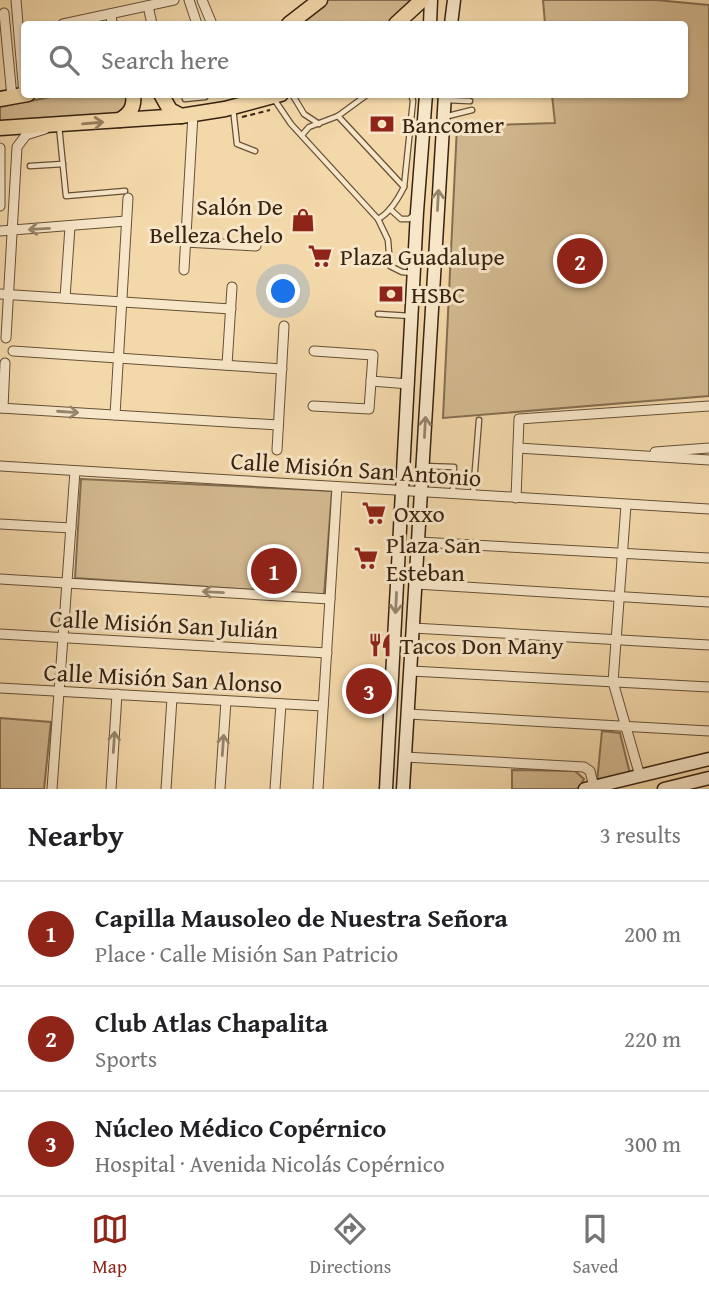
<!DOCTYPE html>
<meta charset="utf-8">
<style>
body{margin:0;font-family:"Gentium Book Plus",serif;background:#f6f6f6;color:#202124}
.you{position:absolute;left:284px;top:292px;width:24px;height:24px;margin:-18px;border:5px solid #fff;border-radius:50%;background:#1a73e8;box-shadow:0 0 0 10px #1a73e833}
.badge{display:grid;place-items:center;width:46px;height:46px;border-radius:50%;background:#8f2418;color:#fff;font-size:23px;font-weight:700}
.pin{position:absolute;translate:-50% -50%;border:4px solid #fff;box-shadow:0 2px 7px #0006}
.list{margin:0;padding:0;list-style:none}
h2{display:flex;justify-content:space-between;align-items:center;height:91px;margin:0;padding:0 28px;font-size:30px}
h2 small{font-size:23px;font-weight:400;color:#757577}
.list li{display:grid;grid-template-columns:46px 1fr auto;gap:21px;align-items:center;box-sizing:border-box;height:105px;padding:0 28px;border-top:2px solid #e0e0e0}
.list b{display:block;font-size:26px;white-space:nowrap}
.list p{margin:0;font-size:23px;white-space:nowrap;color:#757577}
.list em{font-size:23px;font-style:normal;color:#757577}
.icon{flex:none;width:38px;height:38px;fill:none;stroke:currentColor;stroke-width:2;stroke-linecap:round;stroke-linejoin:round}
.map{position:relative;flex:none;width:709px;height:789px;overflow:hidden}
.search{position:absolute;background:#fff;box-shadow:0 2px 5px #0004;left:21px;right:21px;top:21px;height:77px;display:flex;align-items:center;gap:18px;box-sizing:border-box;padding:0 24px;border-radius:7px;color:#757577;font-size:26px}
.sheet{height:406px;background:#fff}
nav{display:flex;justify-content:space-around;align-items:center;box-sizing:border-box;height:98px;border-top:2px solid #e0e0e0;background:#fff;font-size:19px;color:#757577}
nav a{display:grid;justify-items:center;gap:4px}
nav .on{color:#8f2418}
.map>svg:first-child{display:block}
.park{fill:#d3b990;stroke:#856e50;stroke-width:2}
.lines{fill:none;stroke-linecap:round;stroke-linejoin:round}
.lane-casing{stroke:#665037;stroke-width:7}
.street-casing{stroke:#665037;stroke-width:11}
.secondary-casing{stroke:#372311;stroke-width:15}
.primary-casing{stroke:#372311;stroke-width:17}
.path{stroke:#372311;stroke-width:2;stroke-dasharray:5 3.5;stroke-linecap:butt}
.lane{stroke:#f7e6c8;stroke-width:4.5}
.street{stroke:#f7e6c8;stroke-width:9}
.secondary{stroke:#f7e6c8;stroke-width:12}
.primary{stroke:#f3d8aa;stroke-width:14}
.oneway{stroke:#957e5e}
.oneway2{stroke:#97846c}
.labels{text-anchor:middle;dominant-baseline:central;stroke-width:6;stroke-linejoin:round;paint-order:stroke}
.poi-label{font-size:24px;fill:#372311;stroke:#f7e6c8;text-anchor:start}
.street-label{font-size:24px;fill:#372311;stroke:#f7e6c8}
</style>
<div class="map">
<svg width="709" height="789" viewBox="0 0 709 789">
<rect width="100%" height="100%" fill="#f3d8aa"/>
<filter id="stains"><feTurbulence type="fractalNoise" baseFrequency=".00286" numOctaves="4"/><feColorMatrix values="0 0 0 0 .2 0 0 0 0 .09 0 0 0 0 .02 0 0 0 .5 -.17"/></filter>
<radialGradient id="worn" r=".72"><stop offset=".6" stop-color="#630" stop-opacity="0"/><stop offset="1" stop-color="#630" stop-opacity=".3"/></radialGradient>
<g class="park">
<polygon points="320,0 419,0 392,24 284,24"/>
<polygon points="543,0 656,0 709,5 709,396 443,418 457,126 555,123 552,95 684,94 684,24 545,24"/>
<polygon points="65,94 129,95 130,104 118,117 0,123 0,107"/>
<polygon points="81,479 332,491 324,595 75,578"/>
<polygon points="0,718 51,722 44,789 0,789"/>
<polygon points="602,731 620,733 630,774 597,782"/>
<polygon points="512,770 575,771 584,779 579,788 575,789 512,789"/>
</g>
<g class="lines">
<g class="lane-casing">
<g id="lane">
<polyline points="184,94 185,99 205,97"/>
<polyline points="292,94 304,114 319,124"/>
<polyline points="274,99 291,124 378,219 388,240 390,266 402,272 413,273"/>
<polyline points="446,100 470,101"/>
<polyline points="233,108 237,144 255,151"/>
<polyline points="338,116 404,187"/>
<polyline points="444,117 472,110"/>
<polyline points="59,126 66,196 125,191"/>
<polyline points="302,135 309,127 338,116 368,94"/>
<polyline points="30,166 63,164"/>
<polyline points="390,209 401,219 409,219 415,214"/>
<path d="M378,219C390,213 398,199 404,187L413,101L411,94"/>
<polyline points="378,314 411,316"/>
<polyline points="424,466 454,467 453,492"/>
<polyline points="473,495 479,420"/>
</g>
</g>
<g class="street-casing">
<g id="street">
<polyline points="16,0 24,95"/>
<polyline points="189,0 197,24"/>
<polyline points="202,0 212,24"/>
<polyline points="148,6 152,24"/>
<polyline points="4,13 12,97"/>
<polyline points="111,14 112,24"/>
<polyline points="63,24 174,0"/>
<polyline points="0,148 0,206"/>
<polyline points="0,231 126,221"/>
<polyline points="185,242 256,246"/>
<polyline points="184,270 193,114"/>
<polyline points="0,294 231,309"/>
<polyline points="65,298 70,227"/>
<polyline points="6,338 17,147 26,135 45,129"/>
<polyline points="13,351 282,369"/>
<polyline points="227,365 232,287"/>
<polyline points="371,381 409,384"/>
<polyline points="313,406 369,409 373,355 314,351"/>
<polyline points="0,408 278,425"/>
<polyline points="3,408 5,363"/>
<polyline points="115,415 128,198"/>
<polyline points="518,448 709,460"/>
<polyline points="277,450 284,326"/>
<polyline points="655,452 709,448"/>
<polyline points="0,466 709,509"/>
<polyline points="516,498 519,419 709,406"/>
<polyline points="626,505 613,682 640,776"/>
<polyline points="0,524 71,528"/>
<polyline points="419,542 709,558"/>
<polyline points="0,579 330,599"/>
<polyline points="416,584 709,602"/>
<polyline points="413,628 709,645"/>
<polyline points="0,634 327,653"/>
<polyline points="411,671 709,687"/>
<polyline points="0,688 323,706"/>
<polyline points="408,714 709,731"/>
<polyline points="405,757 584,767 590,771 594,787"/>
<polyline points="52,789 75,471"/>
<polyline points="111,789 117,694"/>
<polyline points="166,789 172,698"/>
<polyline points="220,789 226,701"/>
<polyline points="275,789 281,704"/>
<polyline points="318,789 337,487"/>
</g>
</g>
<g class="secondary-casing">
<g id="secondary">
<polyline points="430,24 431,0"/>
<polyline points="451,24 454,0"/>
<polyline points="386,789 417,212 426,94"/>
<polyline points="403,789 445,94"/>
<polyline points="585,789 709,759"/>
<polyline points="664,789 709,778"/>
</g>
</g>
<g class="primary-casing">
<g id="primary">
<polyline points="289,24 320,0"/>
<polyline points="396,24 422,0"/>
<polyline points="161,94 170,110 181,116"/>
<polyline points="0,99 28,94"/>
<path d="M120,120C130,114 135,107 133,94"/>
<polyline points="0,128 181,116 225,109 281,94"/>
</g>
</g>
<g class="path">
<polyline points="271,24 279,21"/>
<polyline points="242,117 270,110"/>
</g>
<use href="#lane" class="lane"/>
<use href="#street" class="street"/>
<use href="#secondary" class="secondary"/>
<use href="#primary" class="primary"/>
</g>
<defs><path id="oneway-shaft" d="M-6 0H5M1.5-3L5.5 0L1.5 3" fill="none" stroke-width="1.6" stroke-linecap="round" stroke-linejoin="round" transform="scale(1.75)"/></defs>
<use class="oneway" href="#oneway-shaft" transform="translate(93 123) rotate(-5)"/>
<g class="oneway2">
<use href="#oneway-shaft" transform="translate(438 200) rotate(-87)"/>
<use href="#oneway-shaft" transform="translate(39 229) rotate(177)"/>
<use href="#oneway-shaft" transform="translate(68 412) rotate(4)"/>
<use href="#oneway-shaft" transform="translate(425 427) rotate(-87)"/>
<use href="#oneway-shaft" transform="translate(213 592) rotate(-177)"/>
<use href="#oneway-shaft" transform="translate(396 603) rotate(93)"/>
<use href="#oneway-shaft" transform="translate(114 742) rotate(-86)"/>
<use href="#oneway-shaft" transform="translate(223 745) rotate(-86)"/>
</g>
<defs>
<g id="bank-bare" transform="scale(1.89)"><path d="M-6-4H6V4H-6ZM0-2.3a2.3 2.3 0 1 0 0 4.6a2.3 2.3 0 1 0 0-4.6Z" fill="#8f2418" stroke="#f7e6c8" stroke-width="2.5" paint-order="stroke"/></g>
<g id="shop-bare" transform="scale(1.89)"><path d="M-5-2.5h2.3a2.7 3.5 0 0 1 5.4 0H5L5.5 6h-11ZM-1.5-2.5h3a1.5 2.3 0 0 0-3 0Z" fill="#8f2418" stroke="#f7e6c8" stroke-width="2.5" paint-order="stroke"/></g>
<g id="supermarket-bare" transform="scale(1.89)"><path d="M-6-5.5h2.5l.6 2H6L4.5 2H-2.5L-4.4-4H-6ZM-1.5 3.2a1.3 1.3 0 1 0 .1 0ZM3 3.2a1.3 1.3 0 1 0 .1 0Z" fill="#8f2418" stroke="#f7e6c8" stroke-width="2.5" paint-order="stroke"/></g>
<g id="restaurant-bare" transform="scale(1.89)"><path d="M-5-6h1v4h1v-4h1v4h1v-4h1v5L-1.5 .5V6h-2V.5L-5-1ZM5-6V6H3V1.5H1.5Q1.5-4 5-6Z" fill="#8f2418" stroke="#f7e6c8" stroke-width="2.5" paint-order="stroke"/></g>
</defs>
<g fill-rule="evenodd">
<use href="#bank-bare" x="382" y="124"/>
<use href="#shop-bare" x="303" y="220"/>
<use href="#supermarket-bare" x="320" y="256"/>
<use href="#bank-bare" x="391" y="294"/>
<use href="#supermarket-bare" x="374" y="513"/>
<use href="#supermarket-bare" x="366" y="558"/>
<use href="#restaurant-bare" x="380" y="645"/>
</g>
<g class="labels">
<g class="poi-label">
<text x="402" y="124">Bancomer</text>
<text x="283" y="206" text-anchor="end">Salón De<tspan x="283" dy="28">Belleza Chelo</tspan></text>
<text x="340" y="256">Plaza Guadalupe</text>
<text x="411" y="294">HSBC</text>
<text x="394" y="513">Oxxo</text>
<text x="386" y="544">Plaza San<tspan x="386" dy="28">Esteban</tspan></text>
<text x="400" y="645">Tacos Don Many</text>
</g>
<g class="street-label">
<text transform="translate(356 469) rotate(4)">Calle Misión San Antonio</text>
<text transform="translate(164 624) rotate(3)">Calle Misión San Julián</text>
<text transform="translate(163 678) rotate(3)">Calle Misión San Alonso</text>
</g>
</g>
<rect width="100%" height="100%" filter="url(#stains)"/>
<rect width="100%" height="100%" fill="url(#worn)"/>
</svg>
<div class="you"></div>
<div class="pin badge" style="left:274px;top:571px">1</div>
<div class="pin badge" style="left:580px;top:261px">2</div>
<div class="pin badge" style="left:369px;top:691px">3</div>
<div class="search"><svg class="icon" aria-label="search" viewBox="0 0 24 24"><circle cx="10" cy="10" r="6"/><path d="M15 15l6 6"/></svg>Search here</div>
</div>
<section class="sheet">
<h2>Nearby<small>3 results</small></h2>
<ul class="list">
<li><span class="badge">1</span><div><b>Capilla Mausoleo de Nuestra Señora</b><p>Place · Calle Misión San Patricio</p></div><em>200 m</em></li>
<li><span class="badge">2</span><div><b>Club Atlas Chapalita</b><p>Sports</p></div><em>220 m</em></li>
<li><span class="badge">3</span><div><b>Núcleo Médico Copérnico</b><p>Hospital · Avenida Nicolás Copérnico</p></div><em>300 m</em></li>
</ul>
</section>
<nav>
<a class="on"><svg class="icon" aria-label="map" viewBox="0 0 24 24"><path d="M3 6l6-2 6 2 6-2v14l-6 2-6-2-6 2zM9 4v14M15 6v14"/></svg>Map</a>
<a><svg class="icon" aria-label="directions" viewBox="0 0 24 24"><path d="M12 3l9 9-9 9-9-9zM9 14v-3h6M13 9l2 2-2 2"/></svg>Directions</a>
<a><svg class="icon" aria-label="saved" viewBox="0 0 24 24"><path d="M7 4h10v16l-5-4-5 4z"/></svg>Saved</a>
</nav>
